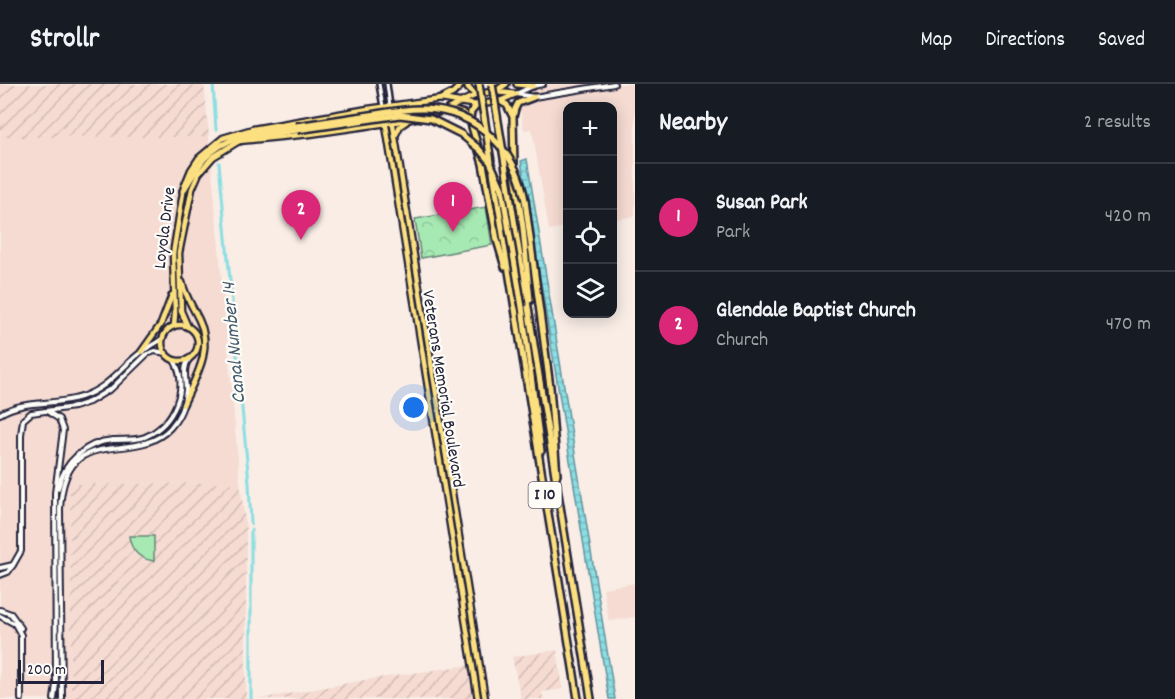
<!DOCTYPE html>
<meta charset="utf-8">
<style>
body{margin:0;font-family:Dekko,sans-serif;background:#242831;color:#f1f3f6}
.controls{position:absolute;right:18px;top:18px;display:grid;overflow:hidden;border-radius:12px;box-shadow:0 3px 15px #0003}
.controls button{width:54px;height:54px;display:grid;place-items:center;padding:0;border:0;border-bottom:2px solid #363941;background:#171b24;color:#f1f3f6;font:30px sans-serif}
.scale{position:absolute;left:18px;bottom:15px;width:86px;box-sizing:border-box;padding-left:6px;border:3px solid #22223b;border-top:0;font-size:16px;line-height:21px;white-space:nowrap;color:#22223b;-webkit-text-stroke:4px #fdfcf7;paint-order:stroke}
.you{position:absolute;left:414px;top:324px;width:21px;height:21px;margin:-15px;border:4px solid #fff;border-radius:50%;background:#1a73e8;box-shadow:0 0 0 9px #1a73e833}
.badge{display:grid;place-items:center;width:39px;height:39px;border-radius:50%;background:#db2777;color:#fff;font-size:20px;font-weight:700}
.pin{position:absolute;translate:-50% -50px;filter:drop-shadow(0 2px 3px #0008)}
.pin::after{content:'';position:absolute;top:32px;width:21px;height:18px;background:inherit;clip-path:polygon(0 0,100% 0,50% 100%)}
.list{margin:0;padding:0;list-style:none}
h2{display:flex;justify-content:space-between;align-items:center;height:78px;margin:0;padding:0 24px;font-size:26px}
h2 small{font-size:20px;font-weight:400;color:#9ea1a6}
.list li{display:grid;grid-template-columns:39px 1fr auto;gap:18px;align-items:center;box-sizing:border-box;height:108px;padding:0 24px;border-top:2px solid #363941}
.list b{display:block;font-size:22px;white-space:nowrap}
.list p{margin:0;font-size:20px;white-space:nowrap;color:#9ea1a6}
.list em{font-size:20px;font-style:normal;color:#9ea1a6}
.icon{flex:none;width:33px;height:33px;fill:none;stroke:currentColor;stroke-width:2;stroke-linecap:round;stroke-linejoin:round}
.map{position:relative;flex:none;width:635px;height:615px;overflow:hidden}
header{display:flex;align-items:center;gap:36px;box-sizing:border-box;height:84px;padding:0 30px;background:#171b24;border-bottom:2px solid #363941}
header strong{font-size:28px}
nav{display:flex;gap:33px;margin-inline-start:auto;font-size:21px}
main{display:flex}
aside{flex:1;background:#171b24}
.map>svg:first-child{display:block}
.built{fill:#f5dbd2}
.industrial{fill:url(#industrial-furrows)}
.park{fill:url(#park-crowns);stroke:#648677;stroke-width:1.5}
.garden{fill:#a7e9b3;stroke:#648677;stroke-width:1.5}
.water{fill:url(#water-rules);stroke:#62939f;stroke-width:1.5}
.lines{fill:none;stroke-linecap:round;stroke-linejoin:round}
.canal{stroke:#8cdee2;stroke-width:3}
.tertiary-casing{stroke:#22223b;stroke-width:8}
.secondary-casing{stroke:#22223b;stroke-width:8}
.primary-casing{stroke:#22223b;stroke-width:9}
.motorway-casing{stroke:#22223b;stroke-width:10}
.tertiary{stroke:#fdfcf7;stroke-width:3}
.secondary{stroke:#fdfcf7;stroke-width:4}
.primary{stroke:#fce080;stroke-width:4.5}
.motorway{stroke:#fce080;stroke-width:5}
.motorway-bridge-casing{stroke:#22223b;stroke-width:10;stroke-linecap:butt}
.motorway-bridge{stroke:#fce080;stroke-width:5}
.labels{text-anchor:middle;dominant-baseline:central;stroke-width:4.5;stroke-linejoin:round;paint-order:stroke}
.shield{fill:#fdfcf7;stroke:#646373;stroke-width:1.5}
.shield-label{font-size:16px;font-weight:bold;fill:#22223b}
.street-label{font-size:18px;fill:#22223b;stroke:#fdfcf7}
.water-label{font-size:20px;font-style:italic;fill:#425a6d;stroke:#fdfcf7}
</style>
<header>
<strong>Strollr</strong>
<nav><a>Map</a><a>Directions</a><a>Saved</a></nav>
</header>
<main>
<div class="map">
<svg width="635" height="615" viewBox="0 0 635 615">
<defs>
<pattern id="industrial-furrows" width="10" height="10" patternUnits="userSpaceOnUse" patternTransform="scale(1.5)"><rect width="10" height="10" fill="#f5dbd2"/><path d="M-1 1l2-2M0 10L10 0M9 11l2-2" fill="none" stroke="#d2bcb5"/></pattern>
<pattern id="park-crowns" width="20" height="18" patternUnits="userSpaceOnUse" patternTransform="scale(1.5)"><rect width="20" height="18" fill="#a7e9b3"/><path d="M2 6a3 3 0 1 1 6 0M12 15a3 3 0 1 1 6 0" fill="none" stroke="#8fc89b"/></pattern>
<pattern id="water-rules" width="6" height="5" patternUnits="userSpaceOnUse" patternTransform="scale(1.5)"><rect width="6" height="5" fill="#8cdee2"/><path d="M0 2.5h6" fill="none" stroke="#78bec3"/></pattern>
</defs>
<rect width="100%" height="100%" fill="#f9ede6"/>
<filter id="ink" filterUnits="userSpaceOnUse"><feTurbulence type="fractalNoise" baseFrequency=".0167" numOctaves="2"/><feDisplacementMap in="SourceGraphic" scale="12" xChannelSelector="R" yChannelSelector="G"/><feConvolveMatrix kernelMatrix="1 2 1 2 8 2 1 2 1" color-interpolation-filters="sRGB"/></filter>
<g filter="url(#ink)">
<g class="built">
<polygon points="516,0 635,0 635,132 613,136 612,22 568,22 567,143 549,146 532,45 524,46"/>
<polygon points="0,53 209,53 240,399 70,400 71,615 0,615"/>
<polygon points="635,499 635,533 609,537 603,504"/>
</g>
<g class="industrial">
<polygon points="0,0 204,0 209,53 0,53"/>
<polygon points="240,399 246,445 246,615 71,615 70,400"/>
<polygon points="557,566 563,605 542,608 543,615 521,615 512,573"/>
<polygon points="469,581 474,615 259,615 365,596"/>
</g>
<polygon class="park" points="486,123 492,161 421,174 415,135"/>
<path class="garden" d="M129,452H154V477C140,475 131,467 129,452Z"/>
<polygon class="water" points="527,75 615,615 609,615 598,548 521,77"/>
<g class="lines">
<g class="canal">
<polyline points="213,0 216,46"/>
<polyline points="219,79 249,399 251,440"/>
<polyline points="251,446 251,615"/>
</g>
<g class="tertiary-casing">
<g id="tertiary">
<polyline points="379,0 383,23"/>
<polyline points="387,0 390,22"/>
</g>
</g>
<g class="secondary-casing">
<g id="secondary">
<polyline points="516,10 534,13 614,0"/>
<polyline points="516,10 533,2 543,0"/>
<polyline points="47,327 59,335 63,346 55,409 56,600 54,615"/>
<path d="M0,330C25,315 54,322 81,313C110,303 118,286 140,269C147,263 156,260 163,254"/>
<path d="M58,404C64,378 86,358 113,356C124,355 135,357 145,353C174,340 190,304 174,276"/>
<polyline points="0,484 13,481 21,467 21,351 23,336 31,329 74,323 89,318 112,304 147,270 155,267 166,269"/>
<polyline points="0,491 8,488 13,481"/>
<polyline points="0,526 11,530 21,544"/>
<polyline points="0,532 15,540 21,551 21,615"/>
<path d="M62,615L60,425C65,334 133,384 170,344C180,333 185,319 186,306C186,295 182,283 190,274"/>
</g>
</g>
<g class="primary-casing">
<g id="primary">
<polyline points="390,22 485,615"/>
<polyline points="383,23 478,615"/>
<path d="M448,25C476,10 482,5 516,10"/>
<polyline points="395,52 400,42 406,38"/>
<path d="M182,198C185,212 193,223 199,236C214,266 195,294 183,321"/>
<circle cx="180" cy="259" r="18"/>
<polyline points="174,242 175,230 173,170 184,103 191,86 199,74 223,54 253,45 368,25 441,15 477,21 500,17 516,10"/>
<polyline points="188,243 181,227 179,169 192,105 199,89 213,73 239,57 310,50 408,36 440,28"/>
<polyline points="141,268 161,240 172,211"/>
</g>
</g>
<g class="motorway-casing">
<g id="motorway">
<polyline points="468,0 468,4 475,10"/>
<polyline points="517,0 533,2"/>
<polyline points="496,7 506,0"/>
<polyline points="441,15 453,9 462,0"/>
<polyline points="500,17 507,21 512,31"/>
<polyline points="449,25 464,30 470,36 483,80 497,156 505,183"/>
<polyline points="470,36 471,28 477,21"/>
<polyline points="239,57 249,53 297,46"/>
<path d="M183,107C190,96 196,85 204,75C228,49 264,47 296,42"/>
<polyline points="525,116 550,303 557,391"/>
<polyline points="515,142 591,615"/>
<polyline points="502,144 578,615"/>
<polyline points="530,216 523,144 514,83 513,33 515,25 518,19 534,13"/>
<polyline points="522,223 541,367"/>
</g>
</g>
<use href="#tertiary" class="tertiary"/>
<use href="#secondary" class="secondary"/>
<use href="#primary" class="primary"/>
<use href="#motorway" class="motorway"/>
<g class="motorway-bridge-casing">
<g id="motorway-bridge">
<polyline points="479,0 491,78"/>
<polyline points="492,0 515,142"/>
<path d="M296,42C321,38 345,35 370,31C388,28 406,24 425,25C477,27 516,66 525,116"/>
<polyline points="297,46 400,31 431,35 461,50 479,65 490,78 502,105 522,223"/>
<polyline points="493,88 502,144"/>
</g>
</g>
<use href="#motorway-bridge" class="motorway-bridge"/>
</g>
</g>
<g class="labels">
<rect class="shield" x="528.5" y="398" width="33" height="26" rx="4.5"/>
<g class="shield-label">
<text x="545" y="411">I 10</text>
</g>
<g class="street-label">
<text transform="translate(166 144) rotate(-83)">Loyola Drive</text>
<text transform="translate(442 305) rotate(81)">Veterans Memorial Boulevard</text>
</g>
<g class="water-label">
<text transform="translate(235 259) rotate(-95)">Canal Number 14</text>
</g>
</g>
</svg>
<div class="controls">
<button>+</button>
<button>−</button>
<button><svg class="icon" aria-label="locate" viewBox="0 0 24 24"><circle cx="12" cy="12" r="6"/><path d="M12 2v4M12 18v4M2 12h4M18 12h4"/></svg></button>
<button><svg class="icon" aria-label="layers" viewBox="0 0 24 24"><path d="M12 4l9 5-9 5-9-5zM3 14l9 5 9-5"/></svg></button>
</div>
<div class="scale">200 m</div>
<div class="you"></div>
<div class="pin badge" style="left:453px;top:148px">1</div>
<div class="pin badge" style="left:301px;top:156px">2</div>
</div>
<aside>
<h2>Nearby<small>2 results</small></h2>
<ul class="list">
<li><span class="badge">1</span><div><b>Susan Park</b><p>Park</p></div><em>420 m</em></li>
<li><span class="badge">2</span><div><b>Glendale Baptist Church</b><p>Church</p></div><em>470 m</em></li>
</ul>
</aside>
</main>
